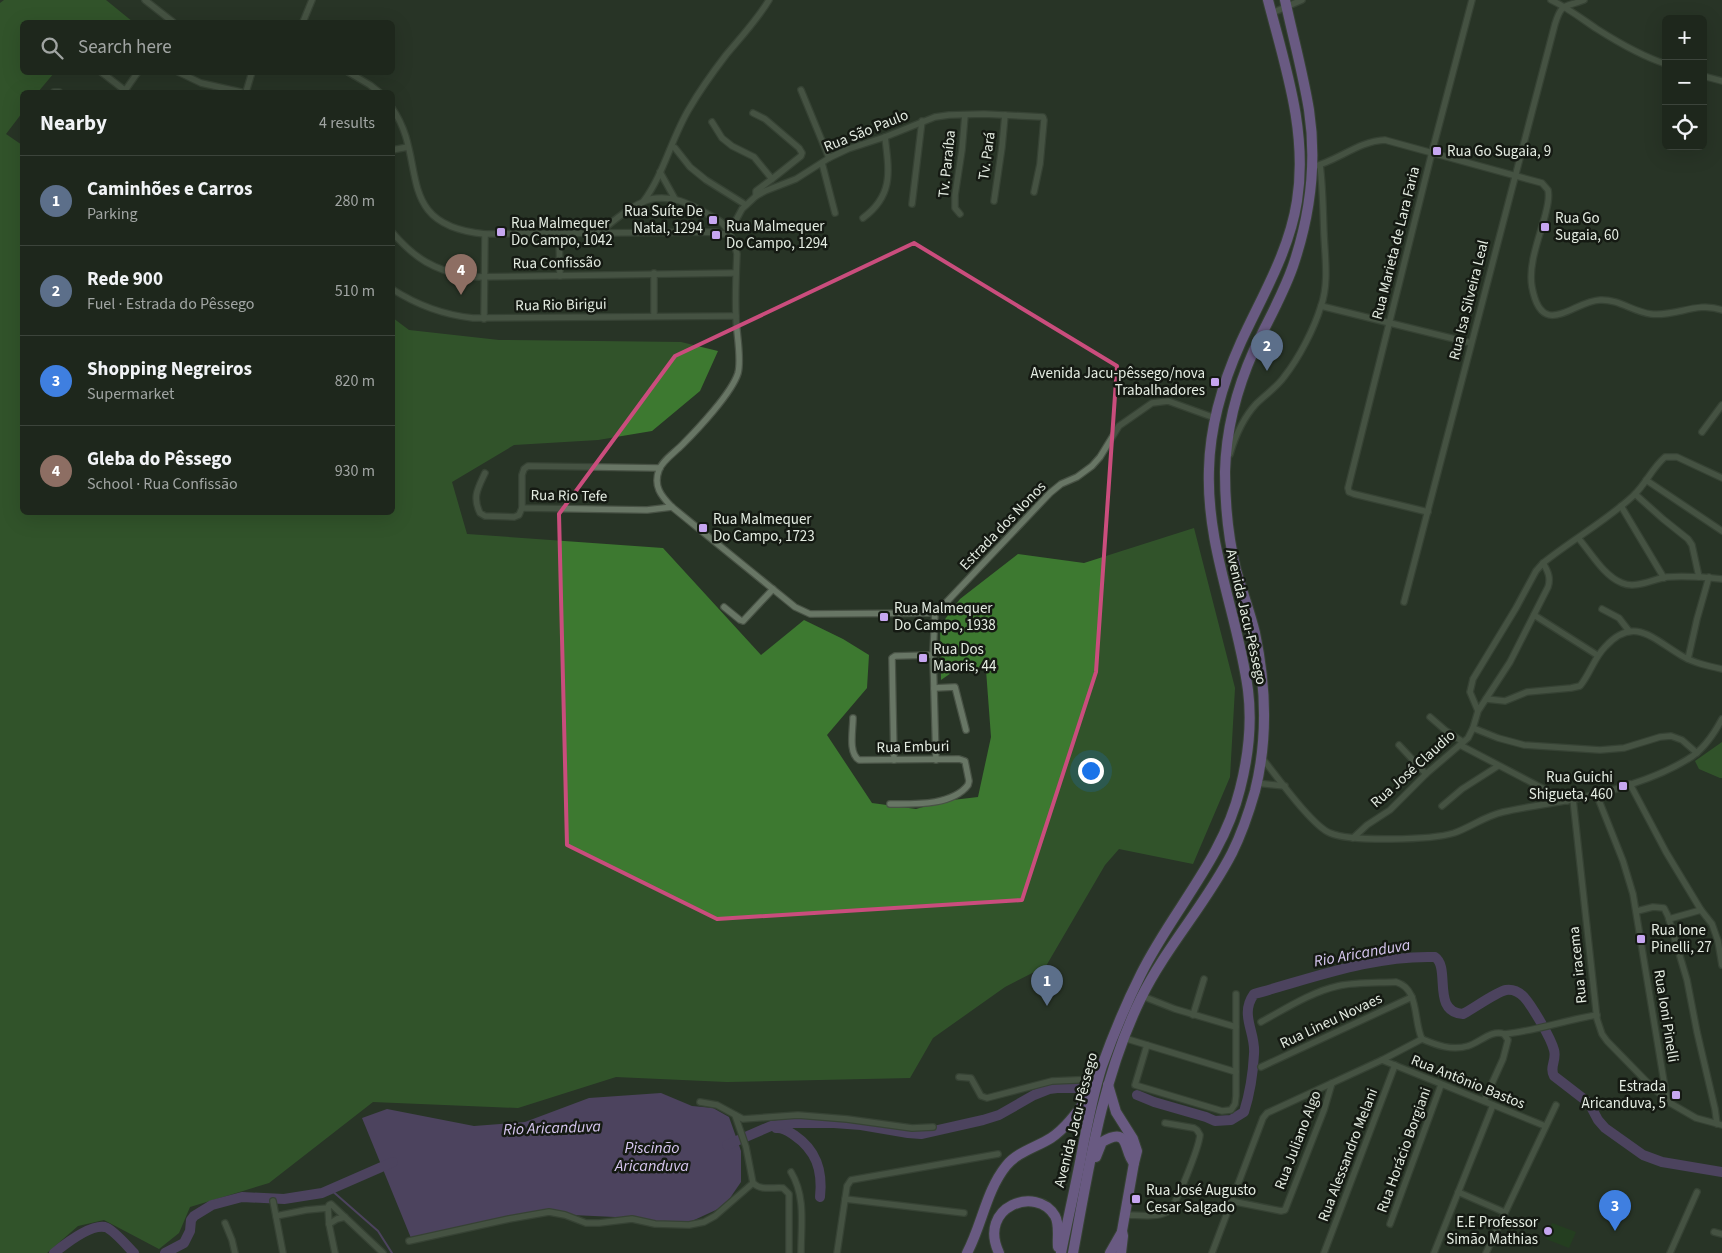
<!DOCTYPE html>
<meta charset="utf-8">
<style>
body{margin:0;font-family:"Source Sans 3",sans-serif;background:#262f25;color:#f1f3f6}
.controls{position:absolute;right:15px;top:15px;display:grid;overflow:hidden;border-radius:8px;box-shadow:0 5px 20px #0002}
.controls button{width:45px;height:45px;display:grid;place-items:center;padding:0;border:0;border-bottom:1px solid #3c443b;background:#1e271c;color:#f1f3f6;font:25px sans-serif}
.you{position:absolute;left:1090px;top:770px;width:18px;height:18px;margin:-12px;border:4px solid #fff;border-radius:50%;background:#1a73e8;box-shadow:0 0 0 8px #1a73e833}
.badge{display:grid;place-items:center;width:32px;height:32px;border-radius:50%;background:#c6a6f0;color:#fff;font-size:16px;font-weight:700}
.pin{position:absolute;translate:-50% -41px;filter:drop-shadow(0 1px 2px #0008)}
.pin::after{content:'';position:absolute;top:26px;width:18px;height:15px;background:inherit;clip-path:polygon(0 0,100% 0,50% 100%)}
.list{margin:0;padding:0;list-style:none}
h2{display:flex;justify-content:space-between;align-items:center;height:65px;margin:0;padding:0 20px;font-size:21px}
h2 small{font-size:16px;font-weight:400;color:#a1a5a3}
.list li{display:grid;grid-template-columns:32px 1fr auto;gap:15px;align-items:center;box-sizing:border-box;height:90px;padding:0 20px;border-top:1px solid #3c443b}
.list b{display:block;font-size:19px;white-space:nowrap}
.list p{margin:0;font-size:16px;white-space:nowrap;color:#a1a5a3}
.list em{font-size:16px;font-style:normal;color:#a1a5a3}
.icon{flex:none;width:28px;height:28px;fill:none;stroke:currentColor;stroke-width:2;stroke-linecap:round;stroke-linejoin:round}
.map{position:relative;flex:none;width:1722px;height:1253px;overflow:hidden}
.search{position:absolute;background:#1e271c;box-shadow:0 5px 20px #0002;left:20px;top:20px;width:375px;height:55px;display:flex;align-items:center;gap:12px;box-sizing:border-box;padding:0 18px;border-radius:8px;color:#a1a5a3;font-size:19px}
.panel{position:absolute;background:#1e271c;box-shadow:0 5px 20px #0002;left:20px;top:90px;width:375px;height:425px;border-radius:8px}
.map>svg:first-child{display:block}
.green{fill:#214919}
.forest{fill:#3d7930}
.water{fill:#7854a2}
.lines{fill:none;stroke-linecap:round;stroke-linejoin:round}
.stream{stroke:#7854a2;stroke-width:2}
.river{stroke:#7854a2;stroke-width:10}
.street-casing{stroke:#485245;stroke-width:8}
.highway-casing{stroke:#485245;stroke-width:12}
.street{stroke:#687665;stroke-width:5.5}
.highway{stroke:#b888f2;stroke-width:10}
.marked{fill:none;stroke:#ca4d7d;stroke-width:4;stroke-linejoin:round}
.poi-dot{fill:#c6a6f0;stroke:#151a13;stroke-width:2}
.labels{text-anchor:middle;dominant-baseline:central;stroke-width:5;stroke-linejoin:round;paint-order:stroke}
.street-label{font-size:15px;fill:#e4ece2;stroke:#151a13}
.poi-label{font-size:15px;fill:#e4ece2;stroke:#151a13;text-anchor:start}
.water-label{font-size:16px;font-style:italic;fill:#d9c8f2;stroke:#151a13}
</style>
<div class="map">
<svg width="1722" height="1253" viewBox="0 0 1722 1253">
<rect width="100%" height="100%" fill="#283426"/>
<polygon class="green" points="1552,1223 1576,1232 1569,1248 1546,1239"/>
<g class="forest">
<polygon points="4,0 106,0 133,22 22,22 22,72 54,73 38,92 22,92 22,113 6,134 22,145 22,512 392,512 393,318 409,330 499,340 681,342 718,351 700,391 652,431 598,440 514,445 452,482 467,534 663,548 761,655 804,620 843,639 869,655 867,688 827,735 872,803 916,809 944,801 978,797 991,737 986,670 964,664 941,680 940,626 960,599 1018,554 1084,563 1194,528 1235,688 1230,777 1193,864 1119,849 1105,865 1046,966 1005,987 933,1038 910,1078 727,1082 616,1077 518,1108 373,1102 269,1183 190,1207 179,1233 159,1249 104,1220 78,1226 47,1253 0,1253 0,3"/>
<polygon points="1722,742 1722,778 1720,778 1699,769 1695,761"/>
</g>
<polygon class="water" points="661,1093 692,1106 713,1108 729,1117 741,1151 741,1182 730,1198 718,1209 692,1221 662,1224 637,1218 572,1215 557,1211 544,1211 411,1238 362,1118 387,1109 474,1126 525,1122 589,1098"/>
<g class="lines">
<polyline class="stream" points="330,1189 378,1231 392,1253"/>
<g class="river">
<path d="M1137,1095L1154,1102L1206,1117L1215,1121L1231,1120L1244,1112C1250,1093 1253,1074 1254,1054C1256,1032 1239,1015 1254,994C1313,978 1373,955 1435,957C1451,968 1431,1012 1463,1014C1473,1009 1496,992 1506,990C1513,989 1519,992 1524,997C1532,1006 1551,1038 1554,1050C1557,1060 1549,1067 1554,1076L1589,1103L1598,1120L1605,1128L1643,1155L1662,1162L1722,1172"/>
<path d="M776,1128C783,1127 788,1131 794,1135C816,1150 823,1170 820,1197"/>
<polyline points="727,1145 771,1126 793,1123 834,1123 861,1125 908,1133 921,1134 983,1120 999,1115 1034,1095 1049,1089 1057,1088 1079,1088"/>
<path d="M54,1253C65,1244 90,1224 105,1227C113,1229 128,1247 134,1253"/>
<polyline points="165,1253 184,1243 190,1231 191,1220 194,1216 212,1205 242,1197 284,1199 322,1193 393,1162"/>
</g>
<g class="street-casing">
<g id="street">
<polyline points="145,0 173,22"/>
<path d="M1551,0C1568,8 1582,19 1597,29C1619,43 1641,56 1666,64"/>
<polyline points="1272,13 1302,0"/>
<polyline points="303,22 312,0"/>
<polyline points="101,72 127,92"/>
<polyline points="178,72 201,83 241,92"/>
<polyline points="348,72 370,85 379,92"/>
<polyline points="1703,76 1722,81"/>
<polyline points="801,90 829,158"/>
<polyline points="54,92 59,92"/>
<polyline points="124,92 138,72"/>
<polyline points="246,92 252,72"/>
<path d="M392,108C429,160 391,225 485,234L715,232L723,234L729,233"/>
<polyline points="753,113 765,119 799,148 802,153 801,156 772,179"/>
<polyline points="712,122 722,138 732,146 754,157 772,179 756,191 756,196"/>
<polyline points="675,148 690,167 706,180 746,205"/>
<polyline points="392,150 408,147"/>
<polyline points="822,163 835,213"/>
<path d="M1312,167C1338,161 1358,141 1385,140L1542,183L1548,190C1550,199 1547,207 1545,216C1539,238 1528,265 1532,287C1542,341 1573,301 1600,300C1619,299 1633,312 1651,314C1676,317 1697,301 1722,310"/>
<polyline points="660,172 675,199"/>
<polyline points="994,201 1002,147 1005,115"/>
<path d="M643,202C664,174 671,139 689,109C700,90 713,72 726,55C741,37 757,20 769,0"/>
<polyline points="912,204 922,121"/>
<polyline points="960,214 955,208 955,195 962,150 965,115"/>
<path d="M863,218C894,195 889,171 885,137"/>
<path d="M392,232C415,259 434,270 469,277L736,273"/>
<path d="M599,233C613,221 633,204 651,199C672,195 688,203 706,213C711,216 718,219 722,223C730,231 735,244 737,254C736,275 735,295 736,316C736,332 742,358 738,373C732,393 697,430 682,445C674,453 662,461 659,470C653,486 661,496 672,507L795,607L810,614L928,613L938,611L1050,493L1061,484L1077,477L1092,466L1100,457L1119,426L1152,403L1168,401L1215,418"/>
<polyline points="729,233 742,209 756,196 765,191 796,179 829,158 848,149 885,137 935,117 949,115 984,114 1043,117 1044,120 1040,164 1034,192"/>
<polyline points="559,234 560,276"/>
<polyline points="654,273 654,316"/>
<path d="M392,289C417,305 444,315 473,318L736,316"/>
<polyline points="1321,306 1471,343"/>
<polyline points="484,319 485,234"/>
<polyline points="1702,432 1722,405"/>
<path d="M1230,454C1235,437 1244,417 1256,404C1265,395 1277,387 1284,377C1299,358 1314,329 1321,306C1329,284 1325,257 1324,234C1323,211 1323,188 1320,165"/>
<polyline points="660,468 528,466 524,469 522,475 522,508 647,510 672,507"/>
<path d="M485,473C478,488 472,497 480,513L485,516L514,517L519,515L522,508"/>
<polyline points="1646,480 1722,531"/>
<polyline points="1635,494 1663,519 1688,539 1692,545 1699,577"/>
<polyline points="1621,506 1664,578"/>
<polyline points="1428,512 1354,494 1349,492 1348,488 1432,152 1472,0"/>
<path d="M1579,539C1591,553 1604,576 1622,583C1636,589 1653,579 1667,577C1686,576 1704,577 1722,579"/>
<path d="M1543,563C1573,539 1606,521 1633,496C1646,484 1652,468 1665,457H1677L1722,478"/>
<path d="M1404,602L1555,24C1562,2 1564,8 1584,0"/>
<polyline points="724,607 740,620 743,621 773,589"/>
<polyline points="1602,609 1619,618 1629,631"/>
<polyline points="935,612 933,655 936,760"/>
<polyline points="1534,615 1597,655"/>
<polyline points="1688,659 1697,619 1709,577"/>
<polyline points="934,688 955,687 966,730"/>
<path d="M1486,699L1505,701L1527,692L1571,688L1580,686C1590,674 1594,658 1605,647C1634,615 1653,639 1682,656C1694,663 1708,666 1722,669"/>
<polyline points="1430,717 1445,730 1463,742"/>
<path d="M853,718C853,730 848,753 859,760L959,759L965,761L969,781L968,785C952,806 913,804 890,804"/>
<polyline points="1473,728 1498,738 1524,745 1600,750 1624,748 1660,737 1671,736 1682,740 1697,753"/>
<polyline points="1399,745 1426,774"/>
<polyline points="1460,745 1567,801"/>
<path d="M1262,758C1276,775 1312,826 1330,833C1350,842 1432,840 1454,833C1471,827 1485,816 1503,812C1525,807 1548,804 1570,800C1607,793 1656,779 1688,759C1702,751 1714,734 1722,719"/>
<polyline points="894,760 892,658 895,656 933,655"/>
<polyline points="1256,783 1285,786"/>
<polyline points="1630,784 1666,852 1701,910 1712,924 1718,941 1722,965"/>
<polyline points="1596,793 1623,861 1633,894 1667,1100"/>
<polyline points="1573,799 1597,1019 1602,1034 1607,1041 1648,1083 1670,1103 1696,1118 1722,1125"/>
<polyline points="1442,806 1462,789 1498,766"/>
<path d="M1353,838L1367,825L1390,810L1426,774L1468,738L1473,728L1478,711L1510,662L1548,587C1551,578 1548,571 1543,563L1536,571L1516,608L1473,679L1470,692L1478,711"/>
<polyline points="1637,911 1653,907 1664,908 1668,916 1687,980 1697,1032 1715,1109 1717,1124"/>
<polyline points="1669,919 1701,910"/>
<polyline points="1142,996 1175,1009 1236,1027"/>
<polyline points="1193,1015 1204,979"/>
<path d="M1261,1022C1285,1009 1311,992 1338,986C1356,982 1377,983 1396,982C1420,989 1413,1021 1422,1039"/>
<path d="M1504,1034C1536,1031 1565,1020 1597,1015"/>
<polyline points="1124,1038 1236,1072"/>
<path d="M1422,1039C1436,1045 1452,1051 1468,1046C1479,1043 1492,1029 1504,1034L1508,1040L1503,1059L1484,1101"/>
<polyline points="1147,1045 1135,1085 1222,1111 1231,1110 1235,1104 1236,1096 1236,994"/>
<polyline points="1382,1060 1545,1126"/>
<polyline points="1261,1067 1412,997"/>
<polyline points="959,1077 971,1078 981,1096 987,1098 1052,1081 1099,1079"/>
<polyline points="700,1102 717,1105 743,1119 798,1115 847,1119 912,1128 933,1127"/>
<path d="M735,1115L746,1147L753,1183C761,1191 773,1187 783,1188L789,1194V1253"/>
<path d="M791,1172C806,1197 801,1225 801,1253"/>
<polyline points="1458,1192 1504,1212"/>
<polyline points="845,1199 964,1213"/>
<polyline points="273,1201 283,1253"/>
<polyline points="1231,1201 1281,1211 1285,1210 1324,1110 1332,1083"/>
<polyline points="328,1208 329,1224 335,1253"/>
<path d="M1125,1215C1138,1215 1156,1218 1167,1212C1176,1208 1199,1146 1200,1135L1197,1130L1194,1128L1165,1123"/>
<polyline points="276,1216 306,1210 328,1208 329,1205 331,1204 383,1253"/>
<polyline points="225,1223 232,1240 235,1253"/>
<polyline points="329,1224 337,1219 345,1217"/>
<polyline points="1390,1224 1441,1085"/>
<polyline points="1714,1232 1722,1234"/>
<polyline points="409,1241 509,1219 549,1212 565,1215 586,1223 599,1223 632,1219 655,1224 689,1225 704,1222 715,1216 753,1183"/>
<polyline points="837,1253 847,1186 851,1180 998,1154"/>
<polyline points="1212,1253 1263,1118 1267,1113 1382,1060 1422,1039"/>
<polyline points="1324,1253 1395,1065"/>
<polyline points="1434,1253 1493,1105"/>
<polyline points="1486,1253 1556,1105"/>
<polyline points="1670,1253 1697,1192"/>
</g>
</g>
<g class="highway-casing">
<g id="highway">
<polyline points="1108,1085 1116,1112 1133,1139 1137,1151 1134,1163 1122,1231 1123,1236 1121,1253"/>
<path d="M1096,1157L1102,1142C1131,1125 1123,1152 1134,1163"/>
<path d="M967,1253C982,1225 986,1191 1006,1166C1017,1152 1037,1147 1051,1138C1069,1126 1081,1106 1094,1089"/>
<path d="M999,1253C977,1206 1037,1185 1055,1216C1060,1225 1057,1238 1058,1247"/>
<path d="M1061,1253C1067,1223 1074,1193 1080,1162C1086,1130 1092,1097 1102,1066C1113,1035 1126,1004 1141,974C1172,911 1223,859 1240,789C1248,758 1252,722 1248,690C1238,615 1206,547 1209,469C1210,425 1223,382 1241,342C1262,296 1289,252 1297,201C1308,132 1285,66 1268,0"/>
<path d="M1073,1253C1089,1166 1102,1078 1141,998C1166,947 1206,904 1232,853C1242,833 1249,812 1255,791C1268,739 1266,685 1255,633C1250,612 1242,591 1236,570C1228,537 1225,505 1225,472C1226,429 1237,388 1254,350C1267,322 1283,295 1293,266C1310,216 1317,163 1309,110C1303,73 1293,37 1285,0"/>
<polyline points="1110,1253 1122,1232"/>
</g>
</g>
<use href="#street" class="street"/>
<use href="#highway" class="highway"/>
</g>
<path d="M0 0H1722V1253H0ZM914,243L1117,366L1096,672L1022,900L717,919L567,845L559,514L675,356Z" fill="#283426" fill-opacity=".55" fill-rule="evenodd"/>
<path class="marked" d="M914,243L1117,366L1096,672L1022,900L717,919L567,845L559,514L675,356Z"/>
<g class="poi-dot">
<rect x="1432" y="146" width="10" height="10" rx="2.5"/>
<rect x="708" y="215" width="10" height="10" rx="2.5"/>
<rect x="1540" y="222" width="10" height="10" rx="2.5"/>
<rect x="496" y="227" width="10" height="10" rx="2.5"/>
<rect x="711" y="230" width="10" height="10" rx="2.5"/>
<rect x="1210" y="377" width="10" height="10" rx="2.5"/>
<rect x="698" y="523" width="10" height="10" rx="2.5"/>
<rect x="879" y="612" width="10" height="10" rx="2.5"/>
<rect x="918" y="653" width="10" height="10" rx="2.5"/>
<rect x="1618" y="781" width="10" height="10" rx="2.5"/>
<rect x="1636" y="934" width="10" height="10" rx="2.5"/>
<rect x="1671" y="1090" width="10" height="10" rx="2.5"/>
<rect x="1131" y="1194" width="10" height="10" rx="2.5"/>
<circle cx="1548" cy="1231" r="5"/>
</g>
<g class="labels">
<g class="street-label">
<text transform="translate(866 131) rotate(-22)">Rua São Paulo</text>
<text transform="translate(987 156) rotate(-82)">Tv. Pará</text>
<text transform="translate(947 164) rotate(-84)">Tv. Paraíba</text>
<text transform="translate(1396 243) rotate(-76)">Rua Marieta de Lara Faria</text>
<text transform="translate(557 263) rotate(-1)">Rua Confissão</text>
<text transform="translate(1469 300) rotate(-76)">Rua Isa Silveira Leal</text>
<text transform="translate(561 305) rotate(-1)">Rua Rio Birigui</text>
<text transform="translate(569 496) rotate(1)">Rua Rio Tefe</text>
<text transform="translate(1003 526) rotate(-46)">Estrada dos Nonos</text>
<text transform="translate(1246 617) rotate(77)">Avenida Jacu-Pêssego</text>
<text transform="translate(913 747) rotate(-1)">Rua Emburi</text>
<text transform="translate(1413 769) rotate(-42)">Rua José Claudio</text>
<text transform="translate(1578 965) rotate(-96)">Rua iracema</text>
<text transform="translate(1666 1016) rotate(81)">Rua Ioni Pinelli</text>
<text transform="translate(1331 1021) rotate(-25)">Rua Lineu Novaes</text>
<text transform="translate(1468 1082) rotate(22)">Rua Antônio Bastos</text>
<text transform="translate(1076 1120) rotate(-76)">Avenida Jacu-Pêssego</text>
<text transform="translate(1298 1140) rotate(-69)">Rua Juliano Algo</text>
<text transform="translate(1404 1150) rotate(-70)">Rua Horácio Borgiani</text>
<text transform="translate(1348 1155) rotate(-69)">Rua Alessandro Melani</text>
</g>
<g class="poi-label">
<text x="1447" y="151">Rua Go Sugaia, 9</text>
<text x="703" y="211" text-anchor="end">Rua Suíte De<tspan x="703" dy="17">Natal, 1294</tspan></text>
<text x="1555" y="218">Rua Go<tspan x="1555" dy="17">Sugaia, 60</tspan></text>
<text x="511" y="223">Rua Malmequer<tspan x="511" dy="17">Do Campo, 1042</tspan></text>
<text x="726" y="226">Rua Malmequer<tspan x="726" dy="17">Do Campo, 1294</tspan></text>
<text x="1205" y="373" text-anchor="end">Avenida Jacu-pêssego/nova<tspan x="1205" dy="17">Trabalhadores</tspan></text>
<text x="713" y="519">Rua Malmequer<tspan x="713" dy="17">Do Campo, 1723</tspan></text>
<text x="894" y="608">Rua Malmequer<tspan x="894" dy="17">Do Campo, 1938</tspan></text>
<text x="933" y="649">Rua Dos<tspan x="933" dy="17">Maoris, 44</tspan></text>
<text x="1613" y="777" text-anchor="end">Rua Guichi<tspan x="1613" dy="17">Shigueta, 460</tspan></text>
<text x="1651" y="930">Rua Ione<tspan x="1651" dy="17">Pinelli, 27</tspan></text>
<text x="1666" y="1086" text-anchor="end">Estrada<tspan x="1666" dy="17">Aricanduva, 5</tspan></text>
<text x="1146" y="1190">Rua José Augusto<tspan x="1146" dy="17">Cesar Salgado</tspan></text>
<text x="1538" y="1222" text-anchor="end">E.E Professor<tspan x="1538" dy="17">Simão Mathias</tspan></text>
</g>
<g class="water-label">
<text transform="translate(1362 953) rotate(-10)">Rio Aricanduva</text>
<text transform="translate(552 1128) rotate(-2)">Rio Aricanduva</text>
<text x="652" y="1148">Piscinão<tspan x="652" dy="18">Aricanduva</tspan></text>
</g>
</g>
</svg>
<div class="controls">
<button>+</button>
<button>−</button>
<button><svg class="icon" aria-label="locate" viewBox="0 0 24 24"><circle cx="12" cy="12" r="6"/><path d="M12 2v4M12 18v4M2 12h4M18 12h4"/></svg></button>
</div>
<div class="you"></div>
<div class="pin badge" style="left:1047px;top:1006px;background:#5c6f8a">1</div>
<div class="pin badge" style="left:1267px;top:371px;background:#5c6f8a">2</div>
<div class="pin badge" style="left:1615px;top:1231px;background:#3f7fe0">3</div>
<div class="pin badge" style="left:461px;top:295px;background:#8d6e63">4</div>
<div class="search"><svg class="icon" aria-label="search" viewBox="0 0 24 24"><circle cx="10" cy="10" r="6"/><path d="M15 15l6 6"/></svg>Search here</div>
<section class="panel">
<h2>Nearby<small>4 results</small></h2>
<ul class="list">
<li><span class="badge" style="background:#5c6f8a">1</span><div><b>Caminhões e Carros</b><p>Parking</p></div><em>280 m</em></li>
<li><span class="badge" style="background:#5c6f8a">2</span><div><b>Rede 900</b><p>Fuel · Estrada do Pêssego</p></div><em>510 m</em></li>
<li><span class="badge" style="background:#3f7fe0">3</span><div><b>Shopping Negreiros</b><p>Supermarket</p></div><em>820 m</em></li>
<li><span class="badge" style="background:#8d6e63">4</span><div><b>Gleba do Pêssego</b><p>School · Rua Confissão</p></div><em>930 m</em></li>
</ul>
</section>
</div>
